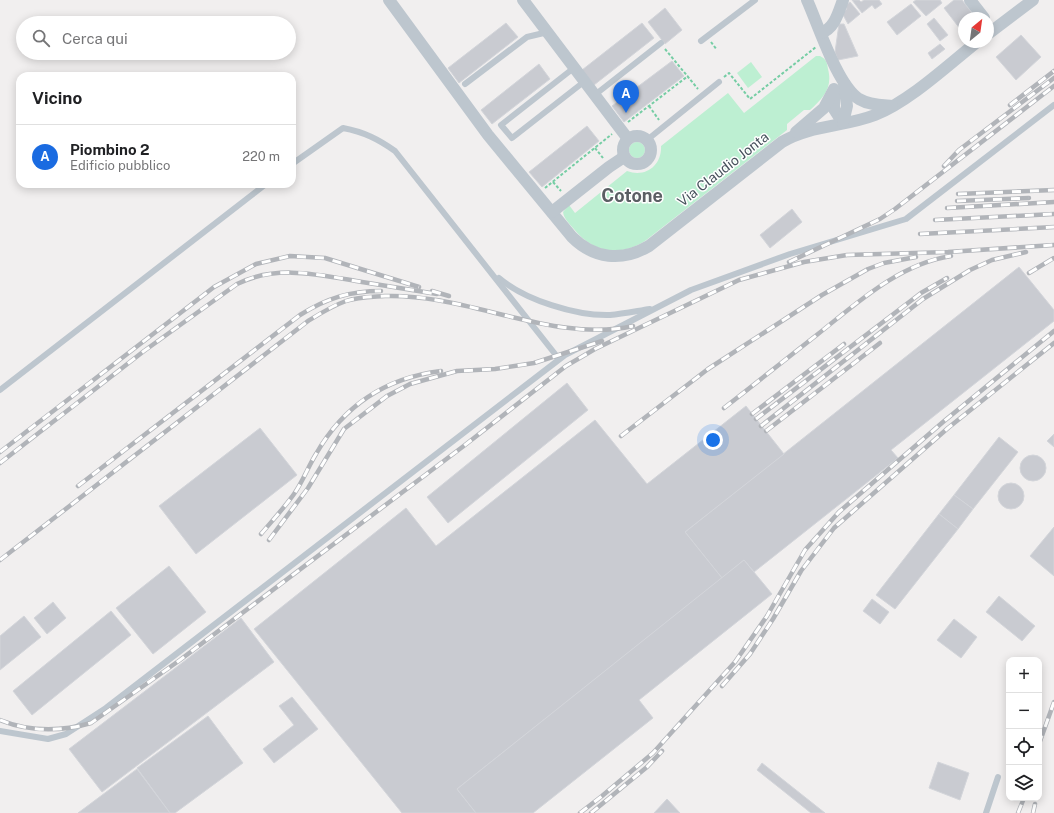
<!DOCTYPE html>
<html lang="it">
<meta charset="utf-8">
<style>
body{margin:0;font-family:"Public Sans",sans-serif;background:#f2f2f2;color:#202124}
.controls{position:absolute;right:12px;bottom:12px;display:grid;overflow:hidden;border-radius:8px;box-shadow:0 2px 10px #0003}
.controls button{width:36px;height:36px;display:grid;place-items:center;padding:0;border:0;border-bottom:1px solid #e0e0e0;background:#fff;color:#202124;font:20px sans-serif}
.compass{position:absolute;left:958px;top:12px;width:36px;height:36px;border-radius:50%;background:#fff;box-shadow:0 2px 10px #0003;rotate:29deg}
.you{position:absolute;left:713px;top:440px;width:14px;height:14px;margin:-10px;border:3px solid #fff;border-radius:50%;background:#1a73e8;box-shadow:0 0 0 6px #1a73e833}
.badge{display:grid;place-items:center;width:26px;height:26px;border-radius:50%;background:#1a6be1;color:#fff;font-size:13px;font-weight:700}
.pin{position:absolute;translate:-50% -33px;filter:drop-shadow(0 1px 2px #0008)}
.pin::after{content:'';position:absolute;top:21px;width:14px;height:12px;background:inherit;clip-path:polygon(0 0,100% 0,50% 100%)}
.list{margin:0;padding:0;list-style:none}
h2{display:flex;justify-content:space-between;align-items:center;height:52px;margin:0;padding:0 16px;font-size:17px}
h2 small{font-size:13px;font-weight:400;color:#757577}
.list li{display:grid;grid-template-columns:26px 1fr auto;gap:12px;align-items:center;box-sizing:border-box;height:64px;padding:0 16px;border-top:1px solid #e0e0e0}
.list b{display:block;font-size:15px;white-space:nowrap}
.list p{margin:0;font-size:13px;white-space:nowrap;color:#757577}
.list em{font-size:13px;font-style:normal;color:#757577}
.icon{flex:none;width:22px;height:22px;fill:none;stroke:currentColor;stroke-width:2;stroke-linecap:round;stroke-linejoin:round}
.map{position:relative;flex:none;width:1054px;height:813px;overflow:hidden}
.search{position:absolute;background:#fff;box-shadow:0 2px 10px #0003;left:16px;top:16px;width:280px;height:44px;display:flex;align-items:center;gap:10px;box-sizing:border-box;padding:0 14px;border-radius:22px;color:#757577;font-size:15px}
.panel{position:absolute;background:#fff;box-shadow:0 2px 10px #0003;left:16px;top:72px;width:280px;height:116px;border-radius:12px}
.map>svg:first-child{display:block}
.green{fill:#bdefd2}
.building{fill:#c9cbd1;stroke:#d3d5da}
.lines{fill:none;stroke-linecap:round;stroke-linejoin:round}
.path{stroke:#75cda4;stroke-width:2;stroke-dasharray:3 2;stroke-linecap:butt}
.service{stroke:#bdc6ce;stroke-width:6}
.minor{stroke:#bdc6ce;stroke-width:12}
.rail-casing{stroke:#b1b4b9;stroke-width:4.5}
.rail{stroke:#fff;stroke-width:3;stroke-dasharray:9;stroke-linecap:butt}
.labels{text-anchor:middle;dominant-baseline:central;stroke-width:3;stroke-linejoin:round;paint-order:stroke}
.street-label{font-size:14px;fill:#47525c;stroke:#fff}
.district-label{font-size:18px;font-weight:bold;fill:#5b5f64;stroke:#fff}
</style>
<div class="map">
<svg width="1054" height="813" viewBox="0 0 1054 813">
<rect width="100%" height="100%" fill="#f1efef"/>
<g class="green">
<path d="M816,56H820C826,59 827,62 828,69C833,88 823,98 810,110H804L787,124V130L645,241C619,257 593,253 573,228C569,223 564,219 563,212L569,205L575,213L627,171C646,178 662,165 661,146L728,93L744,113Z"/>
<polygon points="751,62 762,77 748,88 737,73"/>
<circle cx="637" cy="150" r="8"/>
</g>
<g class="building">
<polygon points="852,0 859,0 861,2 864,0 879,0 882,4 875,9 872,5 862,13"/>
<polygon points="916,0 940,0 942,3 926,16 913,2"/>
<polygon points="954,0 962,0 976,18 964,18 964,34 944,8"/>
<polygon points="850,2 860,14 848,24 842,13 847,9 845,6"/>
<polygon points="911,4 921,16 897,35 887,22"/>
<polygon points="665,8 682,30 665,44 648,22"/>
<polygon points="934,18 948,35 940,41 927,24"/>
<polygon points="506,23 518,37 459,83 448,68"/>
<polygon points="642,23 654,38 594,85 582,70"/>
<polygon points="839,24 844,24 858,56 838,60 835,52"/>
<polygon points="1021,35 1041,57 1016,80 996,57"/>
<polygon points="940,44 945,49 932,59 928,53"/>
<polygon points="672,61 684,76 624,122 612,106"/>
<polygon points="539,64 550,79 492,124 481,110"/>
<polygon points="587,126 599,141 542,187 529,172"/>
<polygon points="792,209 802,222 770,248 760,235"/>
<polygon points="1019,267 1054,310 1054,321 891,450 898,458 754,572 744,560 722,578 685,532"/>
<polygon points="567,383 588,410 448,523 427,497"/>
<polygon points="746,406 784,454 685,532 722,578 457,789 476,813 402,813 254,629 406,508 436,546 595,420 647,484"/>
<polygon points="260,428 297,475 196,554 159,506"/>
<polygon points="1054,434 1054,447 1047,441"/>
<polygon points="999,437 1018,452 973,509 954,495"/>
<circle cx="1033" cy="468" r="13"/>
<circle cx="1011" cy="496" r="13"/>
<polygon points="954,495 973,509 958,529 939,514"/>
<polygon points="939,514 958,529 895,609 876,595"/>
<polygon points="1054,527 1054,576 1030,556"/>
<polygon points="744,560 772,594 639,700 653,718 533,813 476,813 457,789"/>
<polygon points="169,566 206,612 153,654 116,608"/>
<polygon points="999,596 1035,626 1022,641 986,612"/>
<polygon points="872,599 889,612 880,624 863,611"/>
<polygon points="53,602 66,618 47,634 34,618"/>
<polygon points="111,611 131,635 32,715 13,691"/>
<polygon points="24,616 41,637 0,670 0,636"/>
<polygon points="241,618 274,662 102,792 69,749"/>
<polygon points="954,619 977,637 961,658 937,640"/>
<polygon points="292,697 318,729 274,763 263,749 294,725 279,706"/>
<polygon points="208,716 243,763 175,813 170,813 137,768"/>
<polygon points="938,762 969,773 960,800 929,788"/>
<polygon points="762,763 825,813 811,813 757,770"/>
<polygon points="137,769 170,813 78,813"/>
<polygon points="667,799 680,813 654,813"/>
</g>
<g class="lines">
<g class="path">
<polyline points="711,42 717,50"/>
<polyline points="665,49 698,89"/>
<polyline points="724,77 729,73 750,99 816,47"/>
<polyline points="649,106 659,120"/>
<polyline points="628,122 688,76"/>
<polyline points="595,148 603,158"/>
<polyline points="553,182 561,191"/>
<polyline points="545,188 612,134"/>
</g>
<g class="service">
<polyline points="701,41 755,0"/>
<polyline points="575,67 501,125 512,138 585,81"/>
<polyline points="465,84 527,37 548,32"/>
<polyline points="596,94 661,43"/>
<polyline points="647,140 719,82"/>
<path d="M292,164L343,128C364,132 378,139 395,151L559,359"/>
<path d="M499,278C525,300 576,316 610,315C623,314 637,311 650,309"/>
<polyline points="0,390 266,184"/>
<polyline points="0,731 48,739 66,734 106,708 565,355 691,290 790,254 906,219 1054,105"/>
<polyline points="986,813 998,777"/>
</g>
<g class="minor">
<path d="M389,0L488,135L572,237C594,259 622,262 649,246L782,142C811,125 844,127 875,115C910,101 948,65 977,42"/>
<polyline points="523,0 628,139"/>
<path d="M807,0C818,24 837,85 859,99C869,105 881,105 892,106"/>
<polyline points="970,0 984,18"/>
<path d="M821,33C835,28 838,13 843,0"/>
<polyline points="988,34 1033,0"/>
<polyline points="834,93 834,109 843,123"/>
<polyline points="843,123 847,106 844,83"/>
<polyline points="796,132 824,108 834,89"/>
<circle cx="637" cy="150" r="14"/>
<polyline points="552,212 609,167 624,157"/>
</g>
<g class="rail-casing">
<g id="rail">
<polyline points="1010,105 1054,71"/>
<polyline points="944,166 959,150 1054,78"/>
<polyline points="958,194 1054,190"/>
<polyline points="957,201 1029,198"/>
<polyline points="947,208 1054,202"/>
<polyline points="935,220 1054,214"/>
<polyline points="920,234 1054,227"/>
<polyline points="789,262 880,219 895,209 1054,86"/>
<polyline points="1029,273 1054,258"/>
<polyline points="432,291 449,296"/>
<path d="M724,408C755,384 786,359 818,334C857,303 899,264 951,256"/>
<polyline points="752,414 844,344"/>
<polyline points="756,419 921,293 947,278"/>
<polyline points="761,426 923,299 970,270 992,260 1026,252"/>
<polyline points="766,431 880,343"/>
<polyline points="621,436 708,369 822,295 868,269 884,263 916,257"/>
<polyline points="0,452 214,287 256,264 290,256 325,258 419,287"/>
<path d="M0,463L144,351L237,284C277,264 320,275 362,282C387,286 412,290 437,294"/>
<path d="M78,486L300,315C327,298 350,291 381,291"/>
<path d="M261,534C272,521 284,508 294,494C303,481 308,467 316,454C344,405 385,378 441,371"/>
<polyline points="269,540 308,488 344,429 387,396 410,384 457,371 495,369 534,363 602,341"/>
<path d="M0,560L308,321C321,313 332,306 346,301C358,297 372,297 385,296C467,293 554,344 633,326"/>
<polyline points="722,686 750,654 773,619 801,571 834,528 948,428 1054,343"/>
<path d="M0,720C30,732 60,732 91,723L180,660L465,445L566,366L595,349L739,280L804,262L847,255L948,252L1054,245"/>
<polyline points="1039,744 1054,702"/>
<polyline points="580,813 602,796 653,753 735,662 767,616 805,550 839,512 943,422 1054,331"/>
<polyline points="591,813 647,767 662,751"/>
<polyline points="1018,813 1024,798"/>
<polyline points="1033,813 1035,804"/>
</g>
</g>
<use href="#rail" class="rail"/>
</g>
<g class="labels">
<g class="street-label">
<text transform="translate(723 169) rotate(-38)">Via Claudio Jonta</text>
</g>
<g class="district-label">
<text x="632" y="195">Cotone</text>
</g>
</g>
</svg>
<div class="controls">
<button>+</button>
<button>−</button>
<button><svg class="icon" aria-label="locate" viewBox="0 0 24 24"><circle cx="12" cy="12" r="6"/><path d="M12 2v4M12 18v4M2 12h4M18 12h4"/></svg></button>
<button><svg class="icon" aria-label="layers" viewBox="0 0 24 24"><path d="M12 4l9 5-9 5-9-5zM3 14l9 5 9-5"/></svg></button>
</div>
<svg class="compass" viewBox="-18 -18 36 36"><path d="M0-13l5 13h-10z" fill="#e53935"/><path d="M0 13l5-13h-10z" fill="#757577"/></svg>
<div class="you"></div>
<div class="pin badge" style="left:626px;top:113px">A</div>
<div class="search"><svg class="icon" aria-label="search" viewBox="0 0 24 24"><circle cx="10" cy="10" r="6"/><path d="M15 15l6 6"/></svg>Cerca qui</div>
<section class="panel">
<h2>Vicino<small></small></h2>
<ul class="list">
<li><span class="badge">A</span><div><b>Piombino 2</b><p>Edificio pubblico</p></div><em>220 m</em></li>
</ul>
</section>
</div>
